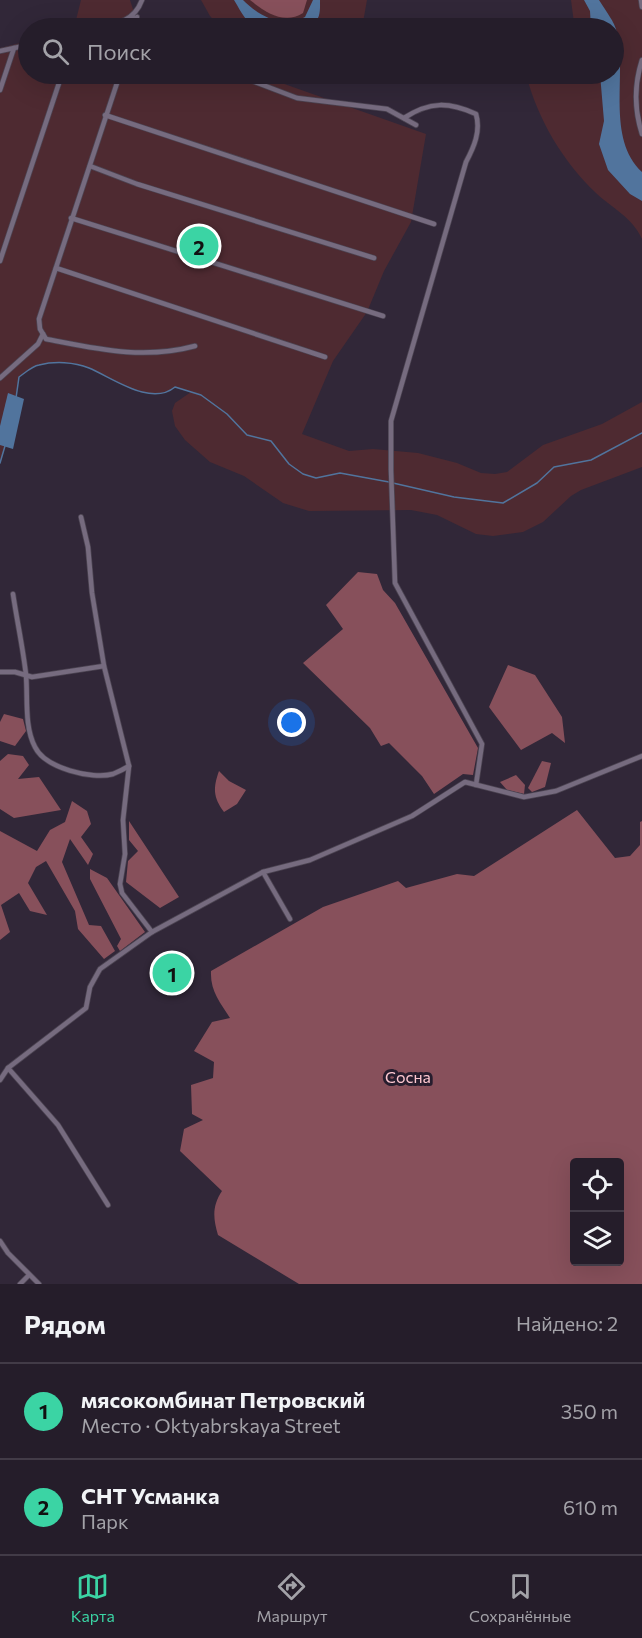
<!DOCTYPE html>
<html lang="ru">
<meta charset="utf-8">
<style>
body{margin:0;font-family:Commissioner,sans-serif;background:#312a36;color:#f1f3f6}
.controls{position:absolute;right:18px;bottom:18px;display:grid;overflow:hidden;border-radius:6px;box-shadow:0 6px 24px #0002}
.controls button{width:54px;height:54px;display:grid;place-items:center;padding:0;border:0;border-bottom:2px solid #423b47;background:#251d2a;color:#f1f3f6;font:30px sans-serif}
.you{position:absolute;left:292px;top:723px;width:21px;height:21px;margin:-15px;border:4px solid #fff;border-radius:50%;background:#1a73e8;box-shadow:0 0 0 9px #1a73e833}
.badge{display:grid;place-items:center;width:39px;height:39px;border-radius:50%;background:#3bd4a4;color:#111;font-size:20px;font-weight:700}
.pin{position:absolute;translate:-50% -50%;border:3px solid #fff;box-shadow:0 2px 6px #0006}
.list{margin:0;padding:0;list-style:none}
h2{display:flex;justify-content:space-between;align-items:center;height:78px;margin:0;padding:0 24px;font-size:26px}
h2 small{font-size:20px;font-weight:400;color:#a3a2a8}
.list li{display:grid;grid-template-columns:39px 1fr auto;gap:18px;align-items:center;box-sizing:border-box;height:96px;padding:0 24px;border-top:2px solid #423b47}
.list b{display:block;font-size:22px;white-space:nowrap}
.list p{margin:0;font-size:20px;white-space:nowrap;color:#a3a2a8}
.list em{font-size:20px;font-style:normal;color:#a3a2a8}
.icon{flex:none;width:33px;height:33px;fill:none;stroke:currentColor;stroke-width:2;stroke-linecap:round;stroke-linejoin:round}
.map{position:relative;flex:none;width:642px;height:1284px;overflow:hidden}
.search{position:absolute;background:#251d2a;box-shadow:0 6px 24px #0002;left:18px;right:18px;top:18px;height:66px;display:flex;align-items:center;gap:15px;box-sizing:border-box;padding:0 21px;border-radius:33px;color:#a3a2a8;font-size:22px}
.sheet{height:270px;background:#251d2a}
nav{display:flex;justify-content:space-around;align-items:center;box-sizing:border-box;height:84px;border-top:2px solid #423b47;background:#251d2a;font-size:16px;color:#a3a2a8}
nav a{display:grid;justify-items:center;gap:3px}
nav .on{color:#3bd4a4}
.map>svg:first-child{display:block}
.green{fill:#4e2a31}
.forest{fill:#87505b;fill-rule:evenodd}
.water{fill:#51749d}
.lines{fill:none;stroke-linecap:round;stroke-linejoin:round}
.stream{stroke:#51749d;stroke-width:1.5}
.minor-casing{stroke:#4c4452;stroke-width:6}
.minor{stroke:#766b7f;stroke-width:4.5}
.labels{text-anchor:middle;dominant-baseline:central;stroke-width:6;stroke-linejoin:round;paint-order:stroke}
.park-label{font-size:16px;fill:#fec8d1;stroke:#271d2e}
</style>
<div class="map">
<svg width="642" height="1284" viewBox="0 0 642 1284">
<rect width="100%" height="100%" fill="#312738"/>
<g class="green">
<polygon points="81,0 130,0 139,28 74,28"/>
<polygon points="201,0 367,0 362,28 221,28 210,16"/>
<path d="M571,0H642V239C632,217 613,209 596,193C563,162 537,118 526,74H614V28H540L553,21L574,23Z"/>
<path d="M28,41V74H256L426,134L411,222L384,271L367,312L333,361L302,434L349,451L373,449L418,453L457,463L481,473L495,474L507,472L543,445L602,424L642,402V467L581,490L571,496L543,522L523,532L493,536L476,534L437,515L411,510L309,511L283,503L244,476L210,462L185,440L175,426L172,411L175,403L191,392L175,387C151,407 113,378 89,368C74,362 55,361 39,365C32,366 25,373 19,377L14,409L0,463V48Z"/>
</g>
<g class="forest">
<path d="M250,0H307L303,13C284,25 265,12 250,0Z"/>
<polygon points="358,572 377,574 383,590 395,603 478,748 473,775 463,774 434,794 422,776 389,743 381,746 370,728 303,663 343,629 326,605"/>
<polygon points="508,665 535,675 562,717 565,743 552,733 521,750 489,707"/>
<polygon points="4,714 23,719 26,731 15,746 0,741 0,722"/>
<polygon points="8,754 23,756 29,765 18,779 39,777 61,810 14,818 0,809 0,761"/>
<polygon points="542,761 551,763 545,787 532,792 528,788"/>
<path d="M219,771L229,781L246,790L237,804L224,812C213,797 213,788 219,771Z"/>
<polygon points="516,775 525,785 524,794 507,790 500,782"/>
<polygon points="72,801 87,811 91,824 81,837 93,854 88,865 70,839 62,862 89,925 101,926 115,951 104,959 78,929 75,911 46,861 36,867 28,883 47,915 30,911 19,893 1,905 10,932 0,940 0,831 37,851 50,830 65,822"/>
<path d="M577,810L615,858L630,856L640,845V822L642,821V1284H299L218,1235C213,1218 212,1206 222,1191L180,1151L184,1129L203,1120L192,1114L191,1085L213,1078L214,1062L194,1051L212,1022L230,1018C220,1002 210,991 211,971L323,907L398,881L406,888L457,874L474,876ZM574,1162H620V1262H574Z"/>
<polygon points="129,821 179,897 160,908 126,882 128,861 138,851 129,840"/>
<polygon points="90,869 107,878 145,932 120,951 117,946 121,939 90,879"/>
</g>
<g class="water">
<path d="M234,0H243C260,17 283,29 305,17L313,0H320C320,10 321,20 311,25C300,33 257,29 247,20C242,15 238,6 234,0Z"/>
<path d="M584,0H599C605,10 615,22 617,33C627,76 606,138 642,172V201L630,194L608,170L599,144L604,121L600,74H614V28H591L590,11Z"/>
<polygon points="8,393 24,399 13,449 0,445 0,426"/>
</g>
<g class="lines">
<g class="stream">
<path d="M16,398L19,377C25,373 32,366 39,365C55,361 74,362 89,368C113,378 151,407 175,387L201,395L227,414L247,435L271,441L289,464L303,474L316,478L340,473L389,482"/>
<polyline points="0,463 5,446"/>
<polyline points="393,483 454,497 503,503 537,483 554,467 591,460 642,433"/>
</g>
<g class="minor-casing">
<g id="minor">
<polyline points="641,0 642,7"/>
<polyline points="132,16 149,28"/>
<path d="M95,28C116,24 134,22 142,0"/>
<polyline points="134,28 137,17"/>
<polyline points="0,51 28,45"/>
<path d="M642,60C634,85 634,109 642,134"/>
<path d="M120,74L39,319L40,329L46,339C98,349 143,360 195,346"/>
<polyline points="234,74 297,98 387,109 416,125"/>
<polyline points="0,90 14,48"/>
<polyline points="105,115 434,224"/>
<path d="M404,118C430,101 449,102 476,114C481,131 474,147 466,162L391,421V470L395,583L482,744L476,785"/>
<polyline points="90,166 137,184 374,258"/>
<polyline points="71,218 383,316"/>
<polyline points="0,261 62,74"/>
<polyline points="56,268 325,357"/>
<polyline points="0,378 38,344 43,334"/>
<polyline points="81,517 88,547 92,593 104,666 129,766 123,820 125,854 120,884 122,893 152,932"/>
<path d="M13,594C17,621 23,648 26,675C28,698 24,726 35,747C45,768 92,780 113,774C118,772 124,769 129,766"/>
<polyline points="0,672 15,672 32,677 104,666"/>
<polyline points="263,872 290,919"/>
<polyline points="8,1068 58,1125 108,1205"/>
<polyline points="0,1080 8,1068 86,1008 90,987 100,969 152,932 263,872 310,860 412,816 465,782 524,797 556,791 642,756"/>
<polyline points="0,1241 8,1253 39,1284"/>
<polyline points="20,1284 28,1276"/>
</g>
</g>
<use href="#minor" class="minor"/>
</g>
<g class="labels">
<g class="park-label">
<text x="408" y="1076">Сосна</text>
</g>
</g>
</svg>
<div class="controls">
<button><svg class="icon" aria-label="locate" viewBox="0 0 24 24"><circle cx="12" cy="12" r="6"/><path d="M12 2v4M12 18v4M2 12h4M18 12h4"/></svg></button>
<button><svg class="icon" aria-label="layers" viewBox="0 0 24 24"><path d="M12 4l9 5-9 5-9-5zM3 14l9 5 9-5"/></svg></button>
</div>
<div class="you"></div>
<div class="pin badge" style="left:172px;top:973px">1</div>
<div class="pin badge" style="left:199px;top:246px">2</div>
<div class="search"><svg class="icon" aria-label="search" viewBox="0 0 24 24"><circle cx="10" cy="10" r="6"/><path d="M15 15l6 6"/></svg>Поиск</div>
</div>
<section class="sheet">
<h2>Рядом<small>Найдено: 2</small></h2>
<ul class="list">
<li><span class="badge">1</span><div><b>мясокомбинат Петровский</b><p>Место · Oktyabrskaya Street</p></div><em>350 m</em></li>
<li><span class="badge">2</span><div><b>СНТ Усманка</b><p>Парк</p></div><em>610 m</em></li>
</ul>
</section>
<nav>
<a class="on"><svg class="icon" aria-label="map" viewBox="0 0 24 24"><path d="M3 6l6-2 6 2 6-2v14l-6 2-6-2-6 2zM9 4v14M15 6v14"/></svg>Карта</a>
<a><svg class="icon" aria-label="directions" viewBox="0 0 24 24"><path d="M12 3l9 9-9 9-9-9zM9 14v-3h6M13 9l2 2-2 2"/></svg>Маршрут</a>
<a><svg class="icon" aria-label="saved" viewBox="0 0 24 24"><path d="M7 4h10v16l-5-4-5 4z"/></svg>Сохранённые</a>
</nav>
